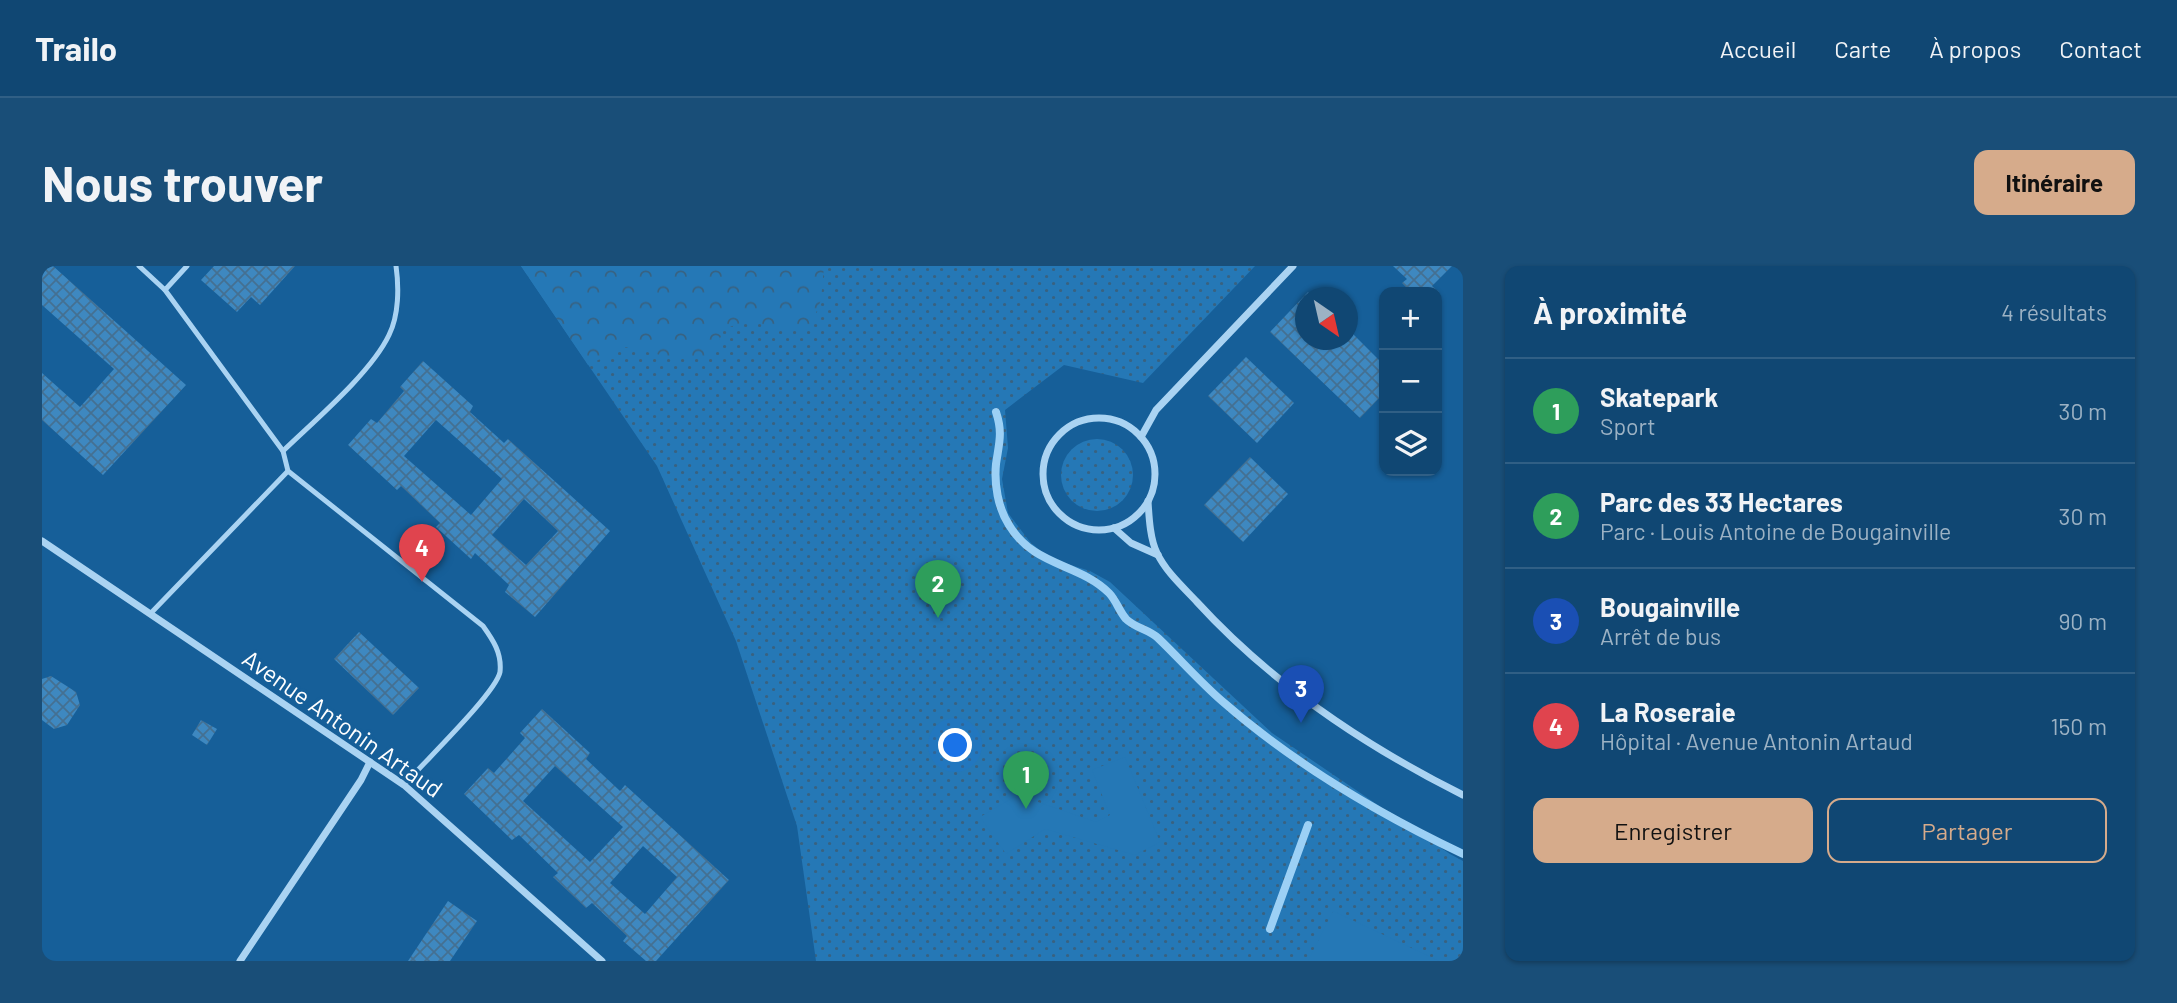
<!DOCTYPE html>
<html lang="fr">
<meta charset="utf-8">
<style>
body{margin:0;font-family:Barlow,sans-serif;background:#194e78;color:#f1f3f6}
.controls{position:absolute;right:21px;top:21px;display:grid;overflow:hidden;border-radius:14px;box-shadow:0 2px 5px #0004}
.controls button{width:63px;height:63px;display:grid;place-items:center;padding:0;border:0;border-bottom:2px solid #305f85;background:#104773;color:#f1f3f6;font:35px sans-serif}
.compass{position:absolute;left:1253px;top:21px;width:63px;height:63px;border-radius:50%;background:#104773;box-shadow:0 2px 5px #0004;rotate:146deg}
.you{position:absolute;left:914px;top:480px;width:24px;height:24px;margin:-18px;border:5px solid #fff;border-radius:50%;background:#1a73e8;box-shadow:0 0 0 10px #1a73e833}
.badge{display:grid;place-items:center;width:46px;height:46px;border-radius:50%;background:#d6ab8b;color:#fff;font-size:23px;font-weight:700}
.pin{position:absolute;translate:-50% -58px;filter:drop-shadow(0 2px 4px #0008)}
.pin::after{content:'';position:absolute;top:37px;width:24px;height:21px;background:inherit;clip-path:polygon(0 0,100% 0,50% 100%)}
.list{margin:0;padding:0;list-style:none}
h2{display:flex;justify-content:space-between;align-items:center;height:91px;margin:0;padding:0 28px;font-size:30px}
h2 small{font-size:23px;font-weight:400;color:#9cb2c4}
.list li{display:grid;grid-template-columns:46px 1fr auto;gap:21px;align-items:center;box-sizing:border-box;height:105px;padding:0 28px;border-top:2px solid #305f85}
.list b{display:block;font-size:26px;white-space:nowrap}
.list p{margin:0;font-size:23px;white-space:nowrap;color:#9cb2c4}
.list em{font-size:23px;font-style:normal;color:#9cb2c4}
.actions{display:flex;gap:14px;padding:21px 28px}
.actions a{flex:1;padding:16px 0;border:2px solid #d6ab8b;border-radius:14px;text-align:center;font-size:24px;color:#d6ab8b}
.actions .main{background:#d6ab8b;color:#111}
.icon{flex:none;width:38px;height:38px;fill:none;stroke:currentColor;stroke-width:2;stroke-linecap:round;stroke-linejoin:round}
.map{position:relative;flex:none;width:1421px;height:695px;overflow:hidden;border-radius:14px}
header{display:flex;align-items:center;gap:42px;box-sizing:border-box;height:98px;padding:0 35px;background:#104773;border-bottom:2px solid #305f85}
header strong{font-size:33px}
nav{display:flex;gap:38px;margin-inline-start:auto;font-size:24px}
.intro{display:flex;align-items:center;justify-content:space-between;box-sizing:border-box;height:168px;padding:0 42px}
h1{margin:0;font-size:49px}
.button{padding:18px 32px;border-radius:14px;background:#d6ab8b;color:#111;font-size:24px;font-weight:700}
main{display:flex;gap:42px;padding:0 42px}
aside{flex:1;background:#104773;border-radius:14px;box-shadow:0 2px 5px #0004}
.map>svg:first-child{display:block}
.grass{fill:url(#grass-dots)}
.forest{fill:url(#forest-crowns)}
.garden{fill:#2578b6}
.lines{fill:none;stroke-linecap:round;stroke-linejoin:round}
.stream{stroke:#9cd0f5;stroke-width:8}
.building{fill:url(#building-cross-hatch);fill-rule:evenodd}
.lane{stroke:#aad3f2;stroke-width:5}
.street{stroke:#aad3f2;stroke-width:7}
.labels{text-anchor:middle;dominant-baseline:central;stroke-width:6;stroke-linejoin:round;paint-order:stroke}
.street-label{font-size:24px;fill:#fff;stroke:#165f99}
</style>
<header>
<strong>Trailo</strong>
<nav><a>Accueil</a><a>Carte</a><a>À propos</a><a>Contact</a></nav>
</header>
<div class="intro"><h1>Nous trouver</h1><a class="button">Itinéraire</a></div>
<main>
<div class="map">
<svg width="1421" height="695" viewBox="0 0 1421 695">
<defs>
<pattern id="grass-dots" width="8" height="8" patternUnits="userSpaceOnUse" patternTransform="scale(1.75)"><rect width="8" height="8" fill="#2578b6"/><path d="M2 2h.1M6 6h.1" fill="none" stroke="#386281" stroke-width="1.8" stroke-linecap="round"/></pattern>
<pattern id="forest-crowns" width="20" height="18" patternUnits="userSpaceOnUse" patternTransform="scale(1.75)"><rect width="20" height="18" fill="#2578b6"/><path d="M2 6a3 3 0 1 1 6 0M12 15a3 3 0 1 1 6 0" fill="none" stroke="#386281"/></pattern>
<pattern id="building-cross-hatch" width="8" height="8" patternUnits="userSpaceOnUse" patternTransform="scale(1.75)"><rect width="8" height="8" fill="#3e88c0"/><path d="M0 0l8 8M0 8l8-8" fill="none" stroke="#447092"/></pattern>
</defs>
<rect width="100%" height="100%" fill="#165f99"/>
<g class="grass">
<polygon points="479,0 1213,0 1101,117 1022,99 963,144 966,182 960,213 966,247 988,276 1000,286 1019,296 1048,305 1068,316 1230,467 1408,588 1421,595 1421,695 774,695 755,560 694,375 615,200"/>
<circle cx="1055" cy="209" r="36"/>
</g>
<polygon class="forest" points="479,0 782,0 779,34 769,60 736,64 707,54 682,63 673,84 661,91 623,90 583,81 546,99"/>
<g class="garden">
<polygon points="1083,491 1118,576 1093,589 1003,563 964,588 938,551 972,531 996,536 1054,556 1068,549 1050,504"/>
<polygon points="1291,645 1397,695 1266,695"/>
</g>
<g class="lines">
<g class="stream">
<path d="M954,146C961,167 957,177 954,198C952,218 956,242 967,259C992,301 1037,297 1067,327C1074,334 1077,345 1084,353C1093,362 1106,363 1116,372C1137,392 1157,415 1180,435C1252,498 1335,547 1421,588"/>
<polyline points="1228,663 1266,559"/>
</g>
</g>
<g class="building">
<polygon points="0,0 11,0 144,119 61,209 0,154 0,107 38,141 72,103 0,39"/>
<polygon points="172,0 253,0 218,39 209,31 195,46 159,14"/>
<polygon points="1351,0 1410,0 1390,20 1397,26 1369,26 1360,17 1365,13"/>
<polygon points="1266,26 1272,32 1264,32 1264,74 1306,74 1306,63 1342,99 1342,127 1318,152 1228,66"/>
<polygon points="1204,91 1252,137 1215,177 1166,130"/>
<path d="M381,95L431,140L428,146L462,177L466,173L568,265L493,351L463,326L467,319L433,287L429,293L394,261L398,257L359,220L355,224L306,179L329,153L335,157L362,125L358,121ZM394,154L460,213L429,249L362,190ZM482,233L516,265L484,299L450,269Z"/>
<polygon points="1208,191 1246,228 1201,276 1162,239"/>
<polygon points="317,366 377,422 351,449 292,393"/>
<polygon points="9,410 34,426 38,439 25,459 12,463 0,454 0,413"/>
<path d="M500,443L548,487L544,493L578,525L583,519L687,614L614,695H604L581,675L585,670L550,637L544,642L511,611L516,607L477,569L470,574L422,528L446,502L452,507L483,472L478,467ZM513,500L581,561L548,596L481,535ZM601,580L635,611L603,648L568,617Z"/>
<polygon points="159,454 175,463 165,479 150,469"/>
<polygon points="406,635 435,655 408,695 366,695"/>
</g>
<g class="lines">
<g class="lane">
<path d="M97,0L123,24L241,185L246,205L441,360C451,374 460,387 458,406C454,427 381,497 362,519"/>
<polyline points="123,24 145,0"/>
<path d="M241,185C272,155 329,107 347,69C357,49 357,21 354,0"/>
<polyline points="109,347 246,205"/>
</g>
<g class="street">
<circle cx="1057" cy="208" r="56"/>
<polyline points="1099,171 1114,144 1251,0"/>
<path d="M1106,235C1107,251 1108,273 1115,287C1124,306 1141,321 1155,336C1230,418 1323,480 1421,529"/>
<polyline points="1072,262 1089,277 1116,289"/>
<polyline points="0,275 362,519 560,695"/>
<polyline points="198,695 319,514 328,496"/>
</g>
</g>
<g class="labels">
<g class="street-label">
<text transform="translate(301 457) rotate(35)">Avenue Antonin Artaud</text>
</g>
</g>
</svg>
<div class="controls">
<button>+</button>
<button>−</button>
<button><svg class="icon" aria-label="layers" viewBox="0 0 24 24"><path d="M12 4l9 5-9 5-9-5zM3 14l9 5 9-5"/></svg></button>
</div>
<svg class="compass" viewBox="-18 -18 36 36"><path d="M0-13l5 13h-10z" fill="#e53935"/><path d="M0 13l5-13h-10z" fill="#9cb2c4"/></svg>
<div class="you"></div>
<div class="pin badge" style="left:984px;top:543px;background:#2e9e5b">1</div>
<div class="pin badge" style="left:896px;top:352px;background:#2e9e5b">2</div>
<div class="pin badge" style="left:1259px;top:457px;background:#1a4fb4">3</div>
<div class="pin badge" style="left:380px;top:316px;background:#e0444e">4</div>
</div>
<aside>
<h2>À proximité<small>4 résultats</small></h2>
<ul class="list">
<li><span class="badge" style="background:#2e9e5b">1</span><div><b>Skatepark</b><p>Sport</p></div><em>30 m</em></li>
<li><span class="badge" style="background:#2e9e5b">2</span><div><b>Parc des 33 Hectares</b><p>Parc · Louis Antoine de Bougainville</p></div><em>30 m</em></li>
<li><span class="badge" style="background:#1a4fb4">3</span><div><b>Bougainville</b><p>Arrêt de bus</p></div><em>90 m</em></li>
<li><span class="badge" style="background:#e0444e">4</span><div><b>La Roseraie</b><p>Hôpital · Avenue Antonin Artaud</p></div><em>150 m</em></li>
</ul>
<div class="actions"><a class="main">Enregistrer</a><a>Partager</a></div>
</aside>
</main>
